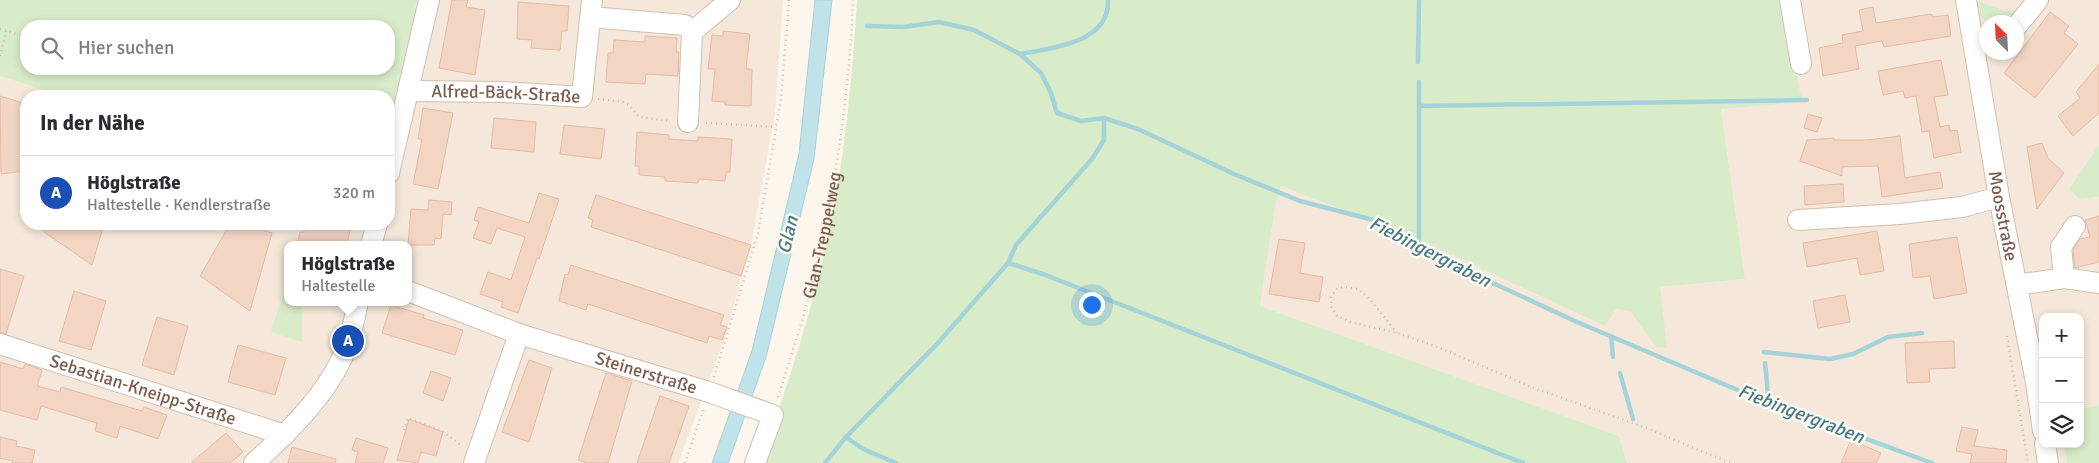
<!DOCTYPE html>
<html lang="de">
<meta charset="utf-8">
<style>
body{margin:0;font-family:Signika,sans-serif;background:#f7f7f7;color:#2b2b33}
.controls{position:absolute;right:15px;bottom:15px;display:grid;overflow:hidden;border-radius:10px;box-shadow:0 2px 8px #0003}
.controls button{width:45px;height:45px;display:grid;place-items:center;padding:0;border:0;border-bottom:1px solid #e1e1e2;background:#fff;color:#2b2b33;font:25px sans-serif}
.compass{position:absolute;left:1979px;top:15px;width:45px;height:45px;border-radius:50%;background:#fff;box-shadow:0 2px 8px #0003;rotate:336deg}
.you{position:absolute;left:1091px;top:304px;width:18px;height:18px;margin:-12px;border:4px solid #fff;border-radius:50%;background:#1a73e8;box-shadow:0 0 0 8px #1a73e833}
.badge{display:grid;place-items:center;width:32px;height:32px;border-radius:50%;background:#e76f51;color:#fff;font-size:16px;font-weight:700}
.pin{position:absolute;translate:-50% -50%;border:2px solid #fff;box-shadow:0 1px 5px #0006}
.popup{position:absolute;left:284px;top:241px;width:128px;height:65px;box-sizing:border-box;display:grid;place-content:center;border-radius:10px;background:#fff;filter:drop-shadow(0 1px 4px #0005);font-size:16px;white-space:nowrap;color:#7c7c81}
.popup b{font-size:19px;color:#2b2b33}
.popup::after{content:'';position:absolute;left:50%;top:100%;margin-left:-10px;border:10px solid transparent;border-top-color:#fff}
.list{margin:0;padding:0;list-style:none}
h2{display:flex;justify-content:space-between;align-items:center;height:65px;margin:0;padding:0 20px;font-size:21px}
h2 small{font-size:16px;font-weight:400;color:#7c7c81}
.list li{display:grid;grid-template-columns:32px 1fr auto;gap:15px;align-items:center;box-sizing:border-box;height:75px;padding:0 20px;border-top:1px solid #e1e1e2}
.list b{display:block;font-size:19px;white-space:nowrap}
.list p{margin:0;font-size:16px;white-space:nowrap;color:#7c7c81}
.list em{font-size:16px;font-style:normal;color:#7c7c81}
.icon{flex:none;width:28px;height:28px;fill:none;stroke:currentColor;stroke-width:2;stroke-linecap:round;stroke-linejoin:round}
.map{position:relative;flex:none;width:2099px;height:463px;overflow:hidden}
.search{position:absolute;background:#fff;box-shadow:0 2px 8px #0003;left:20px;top:20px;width:375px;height:55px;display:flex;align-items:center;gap:12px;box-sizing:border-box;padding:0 18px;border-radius:20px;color:#7c7c81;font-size:19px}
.panel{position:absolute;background:#fff;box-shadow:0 2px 8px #0003;left:20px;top:90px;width:375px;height:140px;border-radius:20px}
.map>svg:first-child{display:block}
.residential{fill:#f5e8da;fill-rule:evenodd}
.green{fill:#d8ecc9;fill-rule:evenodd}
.water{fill:#bfe3e8;stroke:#a5d3da}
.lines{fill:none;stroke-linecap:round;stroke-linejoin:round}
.stream{stroke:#a5d3da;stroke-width:4.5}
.building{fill:#f3d5c3;stroke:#e6bba3}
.minor-casing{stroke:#d1beb0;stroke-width:22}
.path{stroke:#d9b8a5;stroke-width:2.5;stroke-dasharray:1 4;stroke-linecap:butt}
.minor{stroke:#fff;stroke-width:20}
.labels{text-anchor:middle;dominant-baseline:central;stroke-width:5;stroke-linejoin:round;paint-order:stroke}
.street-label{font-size:18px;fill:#7a5c4d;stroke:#fffaf3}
.water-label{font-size:19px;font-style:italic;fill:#437c86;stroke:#fffaf3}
</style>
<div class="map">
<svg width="2099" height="463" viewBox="0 0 2099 463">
<rect width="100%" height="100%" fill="#fdf6ec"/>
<g class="residential">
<path d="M417,0H783L775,114L752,240L725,338L678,463H0V76L62,96H26V224H389V138ZM288,245H408V302H288Z"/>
<path d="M1782,0H2099V145L2069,189L2079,199L2099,197V405L2080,409V317H2043V444H2064L2067,463H1627L1619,436L1260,306L1275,207L1281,186L1425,242L1616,309L1660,287L1745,279L1721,109L1801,102ZM1986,22H2016V52H1986Z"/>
</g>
<g class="green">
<path d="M0,0H417L389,138V96H62L0,76ZM26,26H389V69H26Z"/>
<path d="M857,0H1782L1802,102L1721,109L1745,279L1660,287L1667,348L1656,347L1630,311L1616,309L1605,326L1425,242L1281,186L1275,207L1260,306L1619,436L1627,463H760C791,376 820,287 836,196C847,132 853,66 857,0Z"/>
<polygon points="1977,1 2002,10 2022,10 2010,21 1988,22 1979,14 1974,2"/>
<polygon points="2099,145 2099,197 2079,199 2069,189"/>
<polygon points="288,278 288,302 302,302 302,342 271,332"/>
<polygon points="2099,405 2099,463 2067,463 2064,444 2080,444 2080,409"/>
</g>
<polygon class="water" points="815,0 832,0 814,159 766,357 728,463 712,463 752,351 799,154"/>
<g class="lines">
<g class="stream">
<polyline points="867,26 903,27 939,22 974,30 1020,54 1041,73 1051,93 1057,113 1081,121 1104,118 1138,129 1234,174 1300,201 1377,221 1469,272 1577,322 1766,402 1932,463"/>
<path d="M1020,54C1052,48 1110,43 1108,0"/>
<polyline points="1418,62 1419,0"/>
<polyline points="1419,82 1419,245"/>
<polyline points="1419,106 1807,100"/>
<polyline points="1008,263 1043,274 1523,463"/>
<polyline points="1611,336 1613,357"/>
<polyline points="1764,352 1830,359 1853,354 1888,337 1922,333"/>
<polyline points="1765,363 1768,395 1766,402"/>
<polyline points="1620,373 1633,419"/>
<polyline points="846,437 863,449 896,463"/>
<polyline points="825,463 846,437 937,344 1008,263 1016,245 1092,159 1104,140 1104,118"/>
</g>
</g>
<g class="building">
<polygon points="452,0 468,0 466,7 485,10 475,75 439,68"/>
<polygon points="518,2 569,6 567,31 562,31 560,50 531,48 532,40 517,39"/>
<polygon points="1873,7 1876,23 1931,14 1933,17 1948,15 1951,36 1884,47 1882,41 1855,46 1859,69 1823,76 1819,48 1843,43 1842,35 1863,31 1859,10"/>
<polygon points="2050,12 2069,26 2064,33 2078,44 2035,98 2004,73"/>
<polygon points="723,31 750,34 746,69 752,69 751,106 725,105 725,102 712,101 715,69 708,69 712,35 723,36"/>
<polygon points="645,36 677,38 676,52 679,52 678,76 646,74 645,84 606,82 608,53 613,53 614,40 645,42"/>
<polygon points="1941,60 1948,95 1934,97 1940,127 1949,125 1950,131 1957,130 1961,152 1934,158 1929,131 1922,132 1916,96 1905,98 1903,91 1883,95 1878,71"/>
<polygon points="2099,64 2099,113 2073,136 2058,116 2080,98 2076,92"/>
<polygon points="0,96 26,104 26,171 1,174"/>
<polygon points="423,108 453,113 438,189 413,184 422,139 418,139"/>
<polygon points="1808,114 1822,118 1817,132 1804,128"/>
<polygon points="494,118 536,122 534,152 491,148"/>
<polygon points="564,125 605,129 601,159 560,154"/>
<polygon points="637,132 669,135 669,139 698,141 698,137 732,139 730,172 726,172 725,181 699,179 698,183 665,181 665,177 639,175 639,166 635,166"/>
<polygon points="1900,136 1905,178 1940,172 1943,188 1882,197 1878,166 1842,167 1842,176 1800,161 1807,140 1834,138 1834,140 1867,140"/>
<polygon points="2042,143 2048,158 2064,173 2037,209 2027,147"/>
<polygon points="1843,184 1844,202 1805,205 1804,186"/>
<polygon points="539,193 559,199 539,259 537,258 518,313 501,307 503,302 480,294 488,272 511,280 525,237 497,228 491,244 473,238 479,222 474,220 478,207 529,223"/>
<polygon points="596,195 751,245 741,276 591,227 593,220 588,218"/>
<polygon points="429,200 452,202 451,215 443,214 441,239 435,238 434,245 408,245 411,209 428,210"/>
<polygon points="2099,216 2099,262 2075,268 2073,250 2080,239 2090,237 2085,220"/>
<polygon points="49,224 104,224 92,265 44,232"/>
<polygon points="230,224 245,224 272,233 250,311 200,276"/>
<polygon points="304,224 351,224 347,245 297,245 300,232 304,232"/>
<polygon points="1877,231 1884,271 1860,275 1857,258 1807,267 1803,243"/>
<polygon points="1957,237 1967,293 1934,299 1930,276 1913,278 1909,244"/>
<polygon points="1279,239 1305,243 1300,273 1323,277 1319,302 1269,294"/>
<polygon points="571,265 724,315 720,325 727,327 722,340 709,336 707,343 588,304 586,310 559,301 565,274 568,275"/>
<polygon points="0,269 24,276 6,334 0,332"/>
<polygon points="74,291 106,301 91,350 59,341"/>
<polygon points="1845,295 1850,322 1818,328 1813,301"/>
<polygon points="391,305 424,315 423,318 463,330 455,355 382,333"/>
<polygon points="157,317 188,326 174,375 142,365"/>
<polygon points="1954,341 1955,368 1929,369 1930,382 1907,383 1905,343"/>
<polygon points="238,345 286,358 275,395 228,382"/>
<polygon points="529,360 552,368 529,442 502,432"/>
<polygon points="0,362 23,369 25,364 42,370 37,386 60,392 61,387 142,411 144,407 167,415 158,439 120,426 117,438 95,431 97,423 41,406 37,420 0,410"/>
<polygon points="431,371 451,378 443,401 423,393"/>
<polygon points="606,373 632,381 608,463 587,463 578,460"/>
<polygon points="660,396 689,406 669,463 637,463"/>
<polygon points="409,419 443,432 436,456 421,452 418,463 397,460"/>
<polygon points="1962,427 1978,430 1974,446 2007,450 2006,463 1970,463 1972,454 1956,451"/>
<polygon points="226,433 243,452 230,463 191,463"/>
<polygon points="0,437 17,441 16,446 35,450 32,463 12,463 13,461 0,458"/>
<polygon points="356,438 388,448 383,463 355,463 358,452 352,450"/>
<polygon points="1851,440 1881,453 1876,463 1841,463"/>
<polygon points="292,447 336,459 335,463 288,463"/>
</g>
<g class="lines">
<g class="minor-casing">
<g id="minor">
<polyline points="1790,0 1801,64"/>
<path id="s2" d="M1966,0L1999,197L2036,382L2043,431"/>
<polyline points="590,17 685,25 692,32 688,122"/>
<polyline points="2016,27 2038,0"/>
<polyline points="692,32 730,0"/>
<path id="s3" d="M408,91L503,92L582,97L592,0"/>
<polyline points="389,173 429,0"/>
<polyline points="1798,220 1900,214 1962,207 1999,197"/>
<polyline points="371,245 377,224"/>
<polyline points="2064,278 2061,247 2075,226"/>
<polyline points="2017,285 2064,278 2099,283"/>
<path id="s4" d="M408,291L519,334L709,392L773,415L755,463"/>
<path id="s5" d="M0,344L285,435"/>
<polyline points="2045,444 2048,463"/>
<path d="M254,463C291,430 334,388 349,340C353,327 355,315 358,302"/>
<polyline points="474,463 519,334"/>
</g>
</g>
<g class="path">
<polyline points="0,29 26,37"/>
<polyline points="0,56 6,31"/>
<polyline points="30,96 30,95"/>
<polyline points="598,99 623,102 629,105 639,117 670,121"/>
<polyline points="706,123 776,127"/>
<polyline points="253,227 254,224"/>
<polyline points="1397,333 1368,297 1357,289 1345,287 1337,289 1331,297 1331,306 1337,316 1350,322 1397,333 1435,346 1534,388 1644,427 1730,463"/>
<polyline points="2007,336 2028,463"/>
<polyline points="714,377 758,233 781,99 789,0"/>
<path id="s1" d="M778,397C788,364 800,330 809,296C834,199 849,100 853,0"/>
<polyline points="404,430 408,418 442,431 462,446"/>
<polyline points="685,463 704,408"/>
</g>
<use href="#minor" class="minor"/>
</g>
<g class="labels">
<g class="street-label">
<text stroke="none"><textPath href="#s3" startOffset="98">Alfred-Bäck-Straße</textPath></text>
<text stroke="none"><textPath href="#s2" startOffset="219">Moosstraße</textPath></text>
<text stroke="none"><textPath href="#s1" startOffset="168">Glan-Treppelweg</textPath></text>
<text stroke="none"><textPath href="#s4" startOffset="252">Steinerstraße</textPath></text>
<text stroke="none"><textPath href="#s5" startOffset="150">Sebastian-Kneipp-Straße</textPath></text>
</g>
<g class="water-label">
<text transform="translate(788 235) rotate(-77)">Glan</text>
<text transform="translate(1430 252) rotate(27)">Fiebingergraben</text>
<text transform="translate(1801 414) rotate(21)">Fiebingergraben</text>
</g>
</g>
</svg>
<div class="controls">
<button>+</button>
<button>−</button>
<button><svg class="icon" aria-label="layers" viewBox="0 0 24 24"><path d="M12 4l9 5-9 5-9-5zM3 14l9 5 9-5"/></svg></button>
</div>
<svg class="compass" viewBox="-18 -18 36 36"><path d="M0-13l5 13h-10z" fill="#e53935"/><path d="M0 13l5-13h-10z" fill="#7c7c81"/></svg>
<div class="you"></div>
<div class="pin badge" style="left:348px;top:341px;background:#1a4fb4">A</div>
<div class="popup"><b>Höglstraße</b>Haltestelle</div>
<div class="search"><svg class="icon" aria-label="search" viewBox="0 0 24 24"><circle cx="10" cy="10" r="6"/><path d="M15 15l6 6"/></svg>Hier suchen</div>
<section class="panel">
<h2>In der Nähe<small></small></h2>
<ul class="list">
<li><span class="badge" style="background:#1a4fb4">A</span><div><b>Höglstraße</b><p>Haltestelle · Kendlerstraße</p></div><em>320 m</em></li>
</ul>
</section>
</div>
